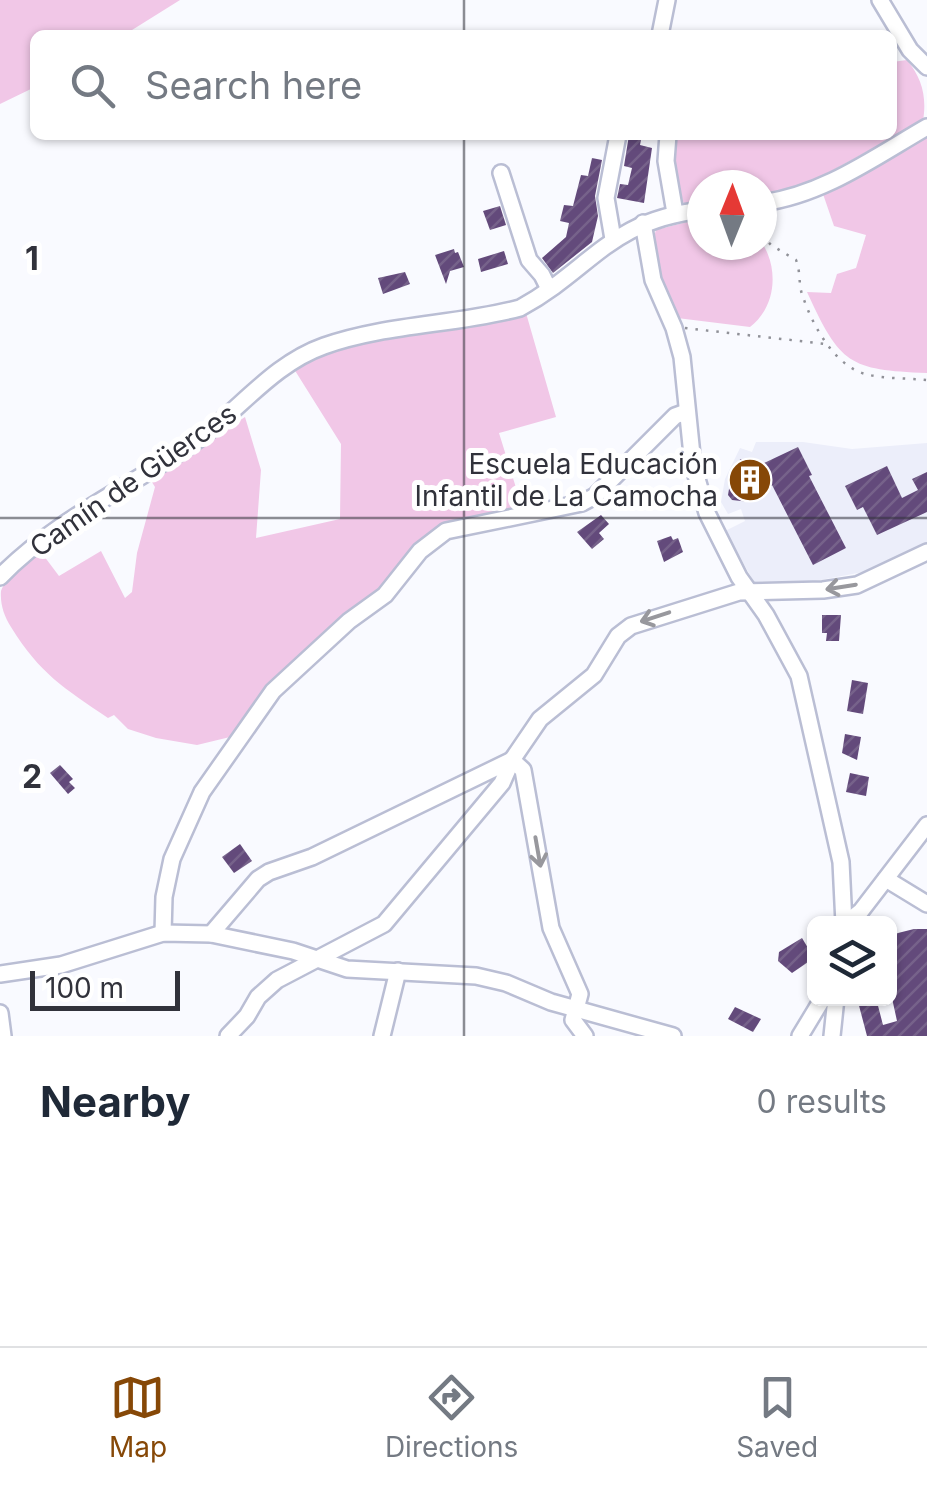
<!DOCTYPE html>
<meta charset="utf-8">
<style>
body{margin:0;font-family:Inter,sans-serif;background:#f6f6f7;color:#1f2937}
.controls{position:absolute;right:30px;bottom:30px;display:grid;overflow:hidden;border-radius:15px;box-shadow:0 2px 8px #0004}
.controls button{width:90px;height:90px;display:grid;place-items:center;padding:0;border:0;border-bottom:2px solid #e0e1e3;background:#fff;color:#1f2937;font:50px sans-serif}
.compass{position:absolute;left:687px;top:170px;width:90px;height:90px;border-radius:50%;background:#fff;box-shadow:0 2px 8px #0004;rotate:1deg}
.scale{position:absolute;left:30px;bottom:25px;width:150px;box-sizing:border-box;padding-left:10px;border:5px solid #31323b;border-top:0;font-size:28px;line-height:35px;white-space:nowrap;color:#31323b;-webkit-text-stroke:8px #fff;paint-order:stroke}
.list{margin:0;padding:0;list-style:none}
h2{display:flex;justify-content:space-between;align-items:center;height:130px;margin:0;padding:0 40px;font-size:42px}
h2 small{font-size:32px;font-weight:400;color:#747a83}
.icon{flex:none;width:55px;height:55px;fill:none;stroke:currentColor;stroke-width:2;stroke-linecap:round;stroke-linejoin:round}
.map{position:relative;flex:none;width:927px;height:1036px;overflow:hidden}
.search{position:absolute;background:#fff;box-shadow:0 2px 8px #0004;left:30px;right:30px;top:30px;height:110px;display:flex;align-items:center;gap:25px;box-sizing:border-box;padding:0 35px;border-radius:15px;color:#747a83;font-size:38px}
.sheet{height:310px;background:#fff}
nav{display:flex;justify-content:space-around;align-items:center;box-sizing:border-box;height:140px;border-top:2px solid #e0e1e3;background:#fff;font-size:28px;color:#747a83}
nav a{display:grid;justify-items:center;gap:5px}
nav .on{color:#864807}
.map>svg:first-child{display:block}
.built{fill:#eceefa}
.green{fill:#f1c7e7}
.building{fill:url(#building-hatch)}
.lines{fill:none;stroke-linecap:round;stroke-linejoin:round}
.minor-casing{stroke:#babed4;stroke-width:20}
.path{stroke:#909198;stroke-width:2.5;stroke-dasharray:2.5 8;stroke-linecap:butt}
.minor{stroke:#fff;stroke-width:15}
.oneway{stroke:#98989d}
.grid{fill:none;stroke:#31323b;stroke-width:2.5;stroke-opacity:0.55}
.labels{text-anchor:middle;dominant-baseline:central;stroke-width:10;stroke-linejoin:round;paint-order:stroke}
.poi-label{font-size:28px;fill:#31323b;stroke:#fff;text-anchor:end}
.street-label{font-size:28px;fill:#31323b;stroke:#fff}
.grid-label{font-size:32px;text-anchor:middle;font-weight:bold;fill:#31323b;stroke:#fff;stroke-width:10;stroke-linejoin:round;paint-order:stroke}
</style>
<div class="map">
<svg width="927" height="1036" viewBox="0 0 927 1036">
<defs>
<pattern id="building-hatch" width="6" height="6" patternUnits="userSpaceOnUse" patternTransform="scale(2.5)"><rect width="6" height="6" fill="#634a7b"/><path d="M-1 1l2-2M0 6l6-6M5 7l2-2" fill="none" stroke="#76628a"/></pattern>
</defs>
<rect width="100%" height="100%" fill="#f9faff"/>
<polygon class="built" points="756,442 803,442 852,449 927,443 927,543 863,572 815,581 754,582 725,531 745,521 741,509 728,514 721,502 725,479 740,448 752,452"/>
<g class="green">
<polygon points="0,0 180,0 124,35 35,35 35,87 0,104"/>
<path d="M907,60C922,78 927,97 923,121L815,180L762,196V185H702V202L684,204L670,161L678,135H892V62Z"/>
<path d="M927,137V373C849,370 840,364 807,292L831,293L837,274L856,268L866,235L834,226L823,194Z"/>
<path d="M702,218V245L762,243C779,269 776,307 750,327L677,318C666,292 646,257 656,230Z"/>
<path d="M526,313L556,417L499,433L522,507L433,529L381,592L268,685L230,737L197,745L156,738L128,729L114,715L108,718C64,688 40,674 11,627C4,616 0,604 1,591C7,575 27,562 41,552L59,576L101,551L125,598L132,592L137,553L155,487L150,479L245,417L261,470L256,538L340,519L341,444L294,369L347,344L471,326Z"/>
</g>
<g class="building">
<polygon points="629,135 642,135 640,145 652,148 644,203 617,198 620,184 628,185 632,168 624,166"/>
<polygon points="592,158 602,160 595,196 598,216 592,242 553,273 542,258 566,237 569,223 560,221 564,205 573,206 581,175 588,176"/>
<polygon points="500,206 506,225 490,230 483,211"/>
<polygon points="454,249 455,253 458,252 464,267 450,271 446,284 435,255"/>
<polygon points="504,251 508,264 481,272 478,259"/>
<polygon points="405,272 410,284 383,294 378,278"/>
<polygon points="798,447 812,475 809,476 846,548 813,565 772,485 761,498 754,495 750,502 732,500 728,495 730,483 737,479 740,459 747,459 749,470"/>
<polygon points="887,466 902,498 918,490 912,479 927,472 927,512 877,535 863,507 857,510 845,486"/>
<polygon points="601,515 609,524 599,533 604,539 592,549 577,532"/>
<polygon points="671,536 673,540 678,538 683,552 664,562 657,541"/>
<polygon points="822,615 841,615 839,641 826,641 827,633 822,633"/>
<polygon points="852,680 868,683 863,714 847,711"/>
<polygon points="845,734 861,737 857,760 842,753"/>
<polygon points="60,765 73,779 69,782 75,788 68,794 50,773"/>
<polygon points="850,773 869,777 866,796 846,792"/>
<polygon points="240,844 252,861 234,873 222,857"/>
<polygon points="914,929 927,929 927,1036 867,1036 857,998 876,998 883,1025 897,1021 890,989 890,935"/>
<polygon points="802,938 814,958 792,973 778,961 779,952"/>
<polygon points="735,1007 761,1019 753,1032 728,1019"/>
</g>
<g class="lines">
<g class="minor-casing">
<g id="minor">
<polyline points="880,0 910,50 927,67"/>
<polyline points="660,35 667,0"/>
<polyline points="668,135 666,161 675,213"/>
<polyline points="501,173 529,260 542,275 549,289"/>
<path d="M762,203C823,195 875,157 927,127"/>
<polyline points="643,223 653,280 674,328 682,357 693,465 707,513 739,577 766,615 799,676 841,862 844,924"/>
<polyline points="613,239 606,198 618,135"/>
<path d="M0,577C54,521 126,489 189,446C236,415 270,365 324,346C386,324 456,325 520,308C593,268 608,221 702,210"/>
<polyline points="512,760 523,770 551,928 580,994 573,1020 585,1036"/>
<polyline points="886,879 927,904"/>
<polyline points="845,924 861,911 927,825"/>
<polyline points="163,933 164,897 172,859 202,792 273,691 349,621 385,595 420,551 446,531 582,503 595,496 675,416 686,412"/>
<polyline points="211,934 258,879 269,872 312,857 512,760"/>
<polyline points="0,974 61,965 163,933 211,934 293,951 347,969 476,976 506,983 551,1002 673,1036"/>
<polyline points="0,1013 3,1036"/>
<polyline points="228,1036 247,1016 258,997 277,980 384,924 502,783 512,760 540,719 594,675 618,636 631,626 739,592 823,590 857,585 927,552"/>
<polyline points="382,1036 398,971"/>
<polyline points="800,1036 823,998"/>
<polyline points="832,1036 836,998"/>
</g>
</g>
<g class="path">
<path d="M762,235L771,245L796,260C801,272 798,285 803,297C813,326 834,365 865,374C884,379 907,378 927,380"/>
<polyline points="685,328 826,344"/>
</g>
<use href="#minor" class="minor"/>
</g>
<defs><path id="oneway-shaft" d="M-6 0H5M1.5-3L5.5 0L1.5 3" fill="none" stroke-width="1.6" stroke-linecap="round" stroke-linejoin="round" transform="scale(2.5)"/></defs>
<g class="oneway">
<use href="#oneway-shaft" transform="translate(841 587) rotate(171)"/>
<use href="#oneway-shaft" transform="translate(655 617) rotate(162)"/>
<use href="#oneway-shaft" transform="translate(538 852) rotate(80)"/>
</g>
<path class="grid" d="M464,0V35M464,135V1036M0,518H927"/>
<defs>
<g id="building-disc" transform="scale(2.25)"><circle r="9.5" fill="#864807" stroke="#fff"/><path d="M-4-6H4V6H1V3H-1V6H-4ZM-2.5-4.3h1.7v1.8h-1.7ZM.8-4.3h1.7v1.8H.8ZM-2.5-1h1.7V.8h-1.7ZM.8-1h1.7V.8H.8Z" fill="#fff"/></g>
</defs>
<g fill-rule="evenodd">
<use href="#building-disc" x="750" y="480"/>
</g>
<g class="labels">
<g class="poi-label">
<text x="718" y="464">Escuela Educación<tspan x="718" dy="32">Infantil de La Camocha</tspan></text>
</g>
<g class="street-label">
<text transform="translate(133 480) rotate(-35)">Camín de Güerces</text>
</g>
</g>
<g class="grid-label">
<text x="32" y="270">1</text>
<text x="32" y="788">2</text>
</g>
</svg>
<div class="controls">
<button><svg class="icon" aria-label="layers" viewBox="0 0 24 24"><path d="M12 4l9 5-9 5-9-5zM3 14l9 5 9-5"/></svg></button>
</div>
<svg class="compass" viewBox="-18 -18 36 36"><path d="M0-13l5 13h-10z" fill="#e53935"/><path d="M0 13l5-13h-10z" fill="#747a83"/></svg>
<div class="scale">100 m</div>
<div class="search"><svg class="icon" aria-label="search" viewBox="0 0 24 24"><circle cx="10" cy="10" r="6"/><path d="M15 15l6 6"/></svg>Search here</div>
</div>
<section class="sheet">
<h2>Nearby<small>0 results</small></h2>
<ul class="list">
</ul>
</section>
<nav>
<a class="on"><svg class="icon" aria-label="map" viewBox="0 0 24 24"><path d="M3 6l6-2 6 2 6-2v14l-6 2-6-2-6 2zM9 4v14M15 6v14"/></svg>Map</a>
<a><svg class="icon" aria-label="directions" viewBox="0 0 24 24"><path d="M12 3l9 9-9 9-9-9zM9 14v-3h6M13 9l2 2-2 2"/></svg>Directions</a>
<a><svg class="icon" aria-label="saved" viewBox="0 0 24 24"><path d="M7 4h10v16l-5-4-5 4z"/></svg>Saved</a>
</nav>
